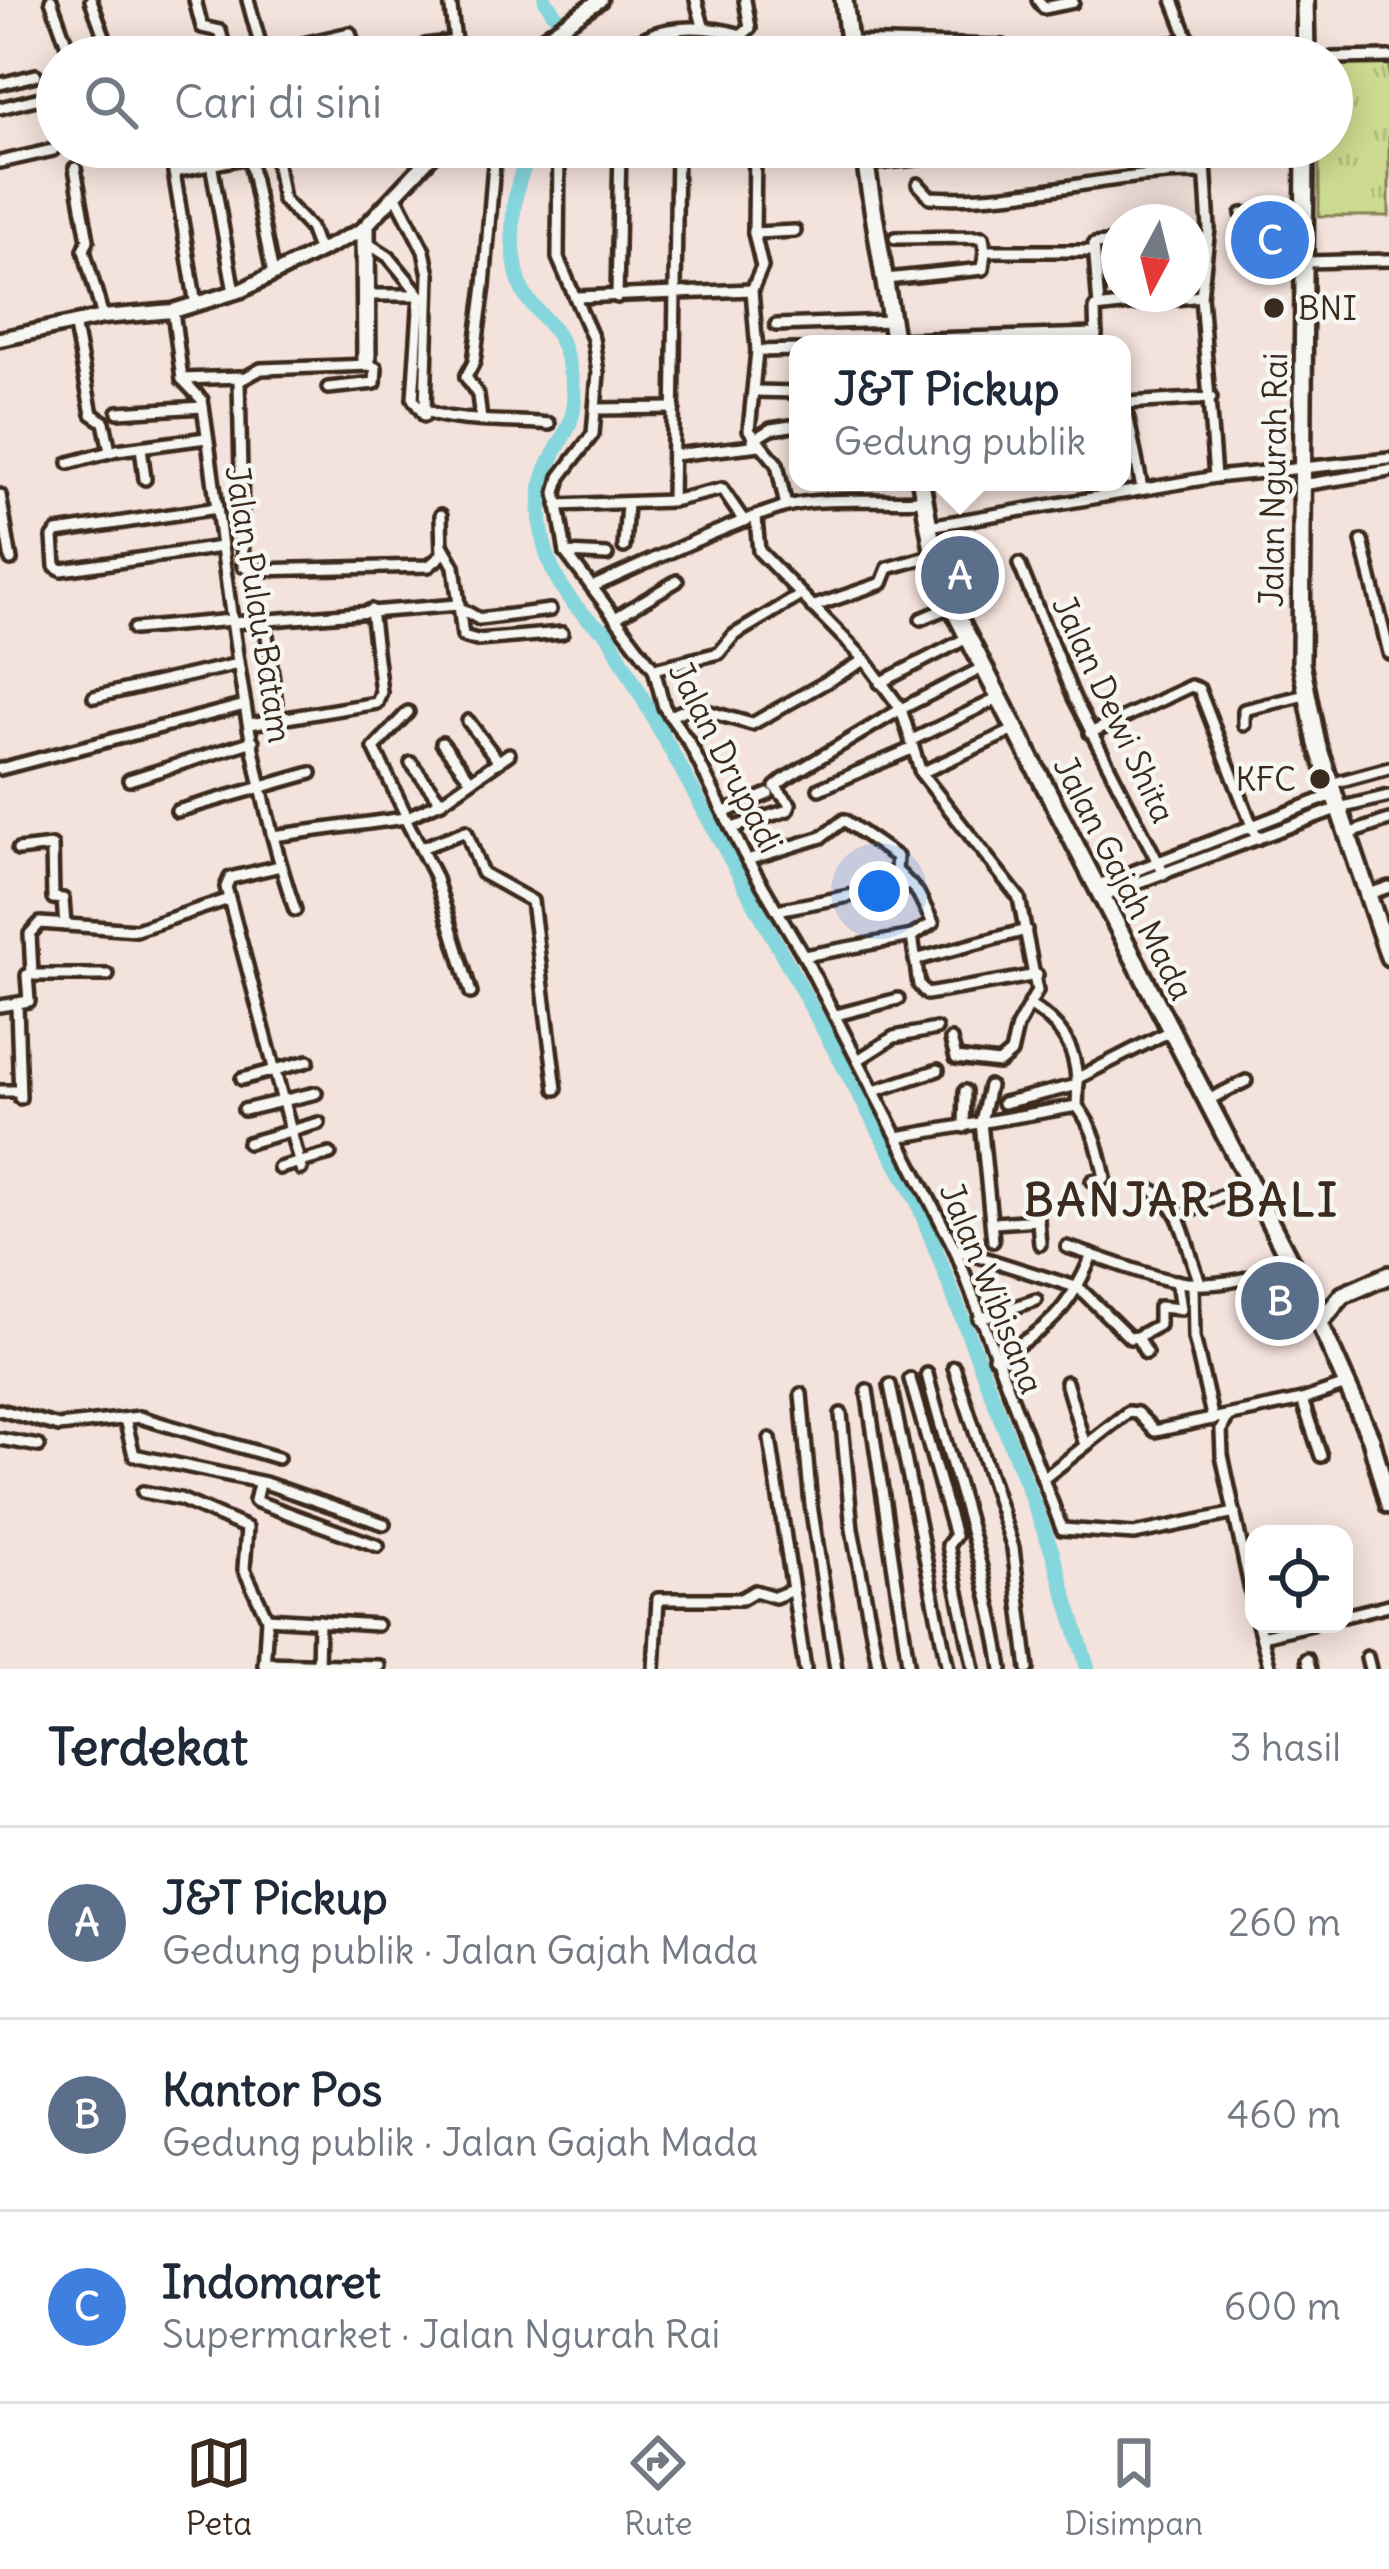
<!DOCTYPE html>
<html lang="id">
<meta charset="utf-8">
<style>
body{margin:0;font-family:Delius,sans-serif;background:#f2f2f3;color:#1f2937}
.controls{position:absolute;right:36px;bottom:36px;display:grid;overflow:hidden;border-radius:24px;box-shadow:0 6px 30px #0003}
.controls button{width:108px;height:108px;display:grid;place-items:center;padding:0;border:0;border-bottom:3px solid #e0e1e3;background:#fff;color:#1f2937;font:60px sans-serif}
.compass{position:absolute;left:1101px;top:204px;width:108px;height:108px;border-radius:50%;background:#fff;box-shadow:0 6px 30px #0003;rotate:187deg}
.you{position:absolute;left:879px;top:891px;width:42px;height:42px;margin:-30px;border:9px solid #fff;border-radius:50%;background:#1a73e8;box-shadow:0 0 0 18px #1a73e833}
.badge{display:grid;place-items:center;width:78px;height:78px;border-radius:50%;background:#3b2a1e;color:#fff;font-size:39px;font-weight:700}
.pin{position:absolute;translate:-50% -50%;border:6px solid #fff;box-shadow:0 3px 12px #0006}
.popup{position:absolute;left:789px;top:335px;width:342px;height:156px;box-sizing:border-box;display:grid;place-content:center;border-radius:24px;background:#fff;filter:drop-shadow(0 3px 9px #0005);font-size:39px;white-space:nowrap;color:#747a83}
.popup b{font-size:45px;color:#1f2937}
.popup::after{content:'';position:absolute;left:50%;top:100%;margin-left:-24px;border:24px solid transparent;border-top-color:#fff}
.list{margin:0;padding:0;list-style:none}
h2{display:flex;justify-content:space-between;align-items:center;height:156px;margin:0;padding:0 48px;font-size:51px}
h2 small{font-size:39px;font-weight:400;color:#747a83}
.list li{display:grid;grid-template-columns:78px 1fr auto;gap:36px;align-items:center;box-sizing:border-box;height:192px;padding:0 48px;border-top:3px solid #e0e1e3}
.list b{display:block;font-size:45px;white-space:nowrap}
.list p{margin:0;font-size:39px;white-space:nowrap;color:#747a83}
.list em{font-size:39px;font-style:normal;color:#747a83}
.icon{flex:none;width:66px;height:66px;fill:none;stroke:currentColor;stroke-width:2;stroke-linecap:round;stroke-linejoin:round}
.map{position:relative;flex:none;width:1389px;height:1669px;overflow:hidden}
.search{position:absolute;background:#fff;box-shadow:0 6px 30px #0003;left:36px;right:36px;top:36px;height:132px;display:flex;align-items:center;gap:30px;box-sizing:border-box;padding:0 42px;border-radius:66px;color:#747a83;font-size:45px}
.sheet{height:732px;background:#fff}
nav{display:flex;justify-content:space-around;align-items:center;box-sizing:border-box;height:168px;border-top:3px solid #e0e1e3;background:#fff;font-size:33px;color:#747a83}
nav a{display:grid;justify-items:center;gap:6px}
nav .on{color:#3b2a1e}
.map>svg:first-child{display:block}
.park{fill:url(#park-tufts);stroke:#848256;stroke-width:3}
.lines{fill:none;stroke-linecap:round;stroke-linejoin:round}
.river{stroke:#85d6dd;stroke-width:15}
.minor-casing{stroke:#3b2a1e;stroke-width:18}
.major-casing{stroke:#3b2a1e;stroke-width:21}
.highway-casing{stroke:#3b2a1e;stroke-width:24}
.minor{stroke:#f6f6f2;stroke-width:9}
.major{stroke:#f6f6f2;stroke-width:12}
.highway{stroke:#f6f6f2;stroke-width:15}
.poi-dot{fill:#3b2a1e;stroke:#f6f6f2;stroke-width:4.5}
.labels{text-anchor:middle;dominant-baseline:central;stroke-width:9;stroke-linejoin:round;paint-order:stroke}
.poi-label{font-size:33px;fill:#3b2a1e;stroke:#f6f6f2;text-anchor:start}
.street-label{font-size:33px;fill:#3b2a1e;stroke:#f6f6f2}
.district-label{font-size:45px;font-weight:bold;letter-spacing:3px;fill:#3b2a1e;stroke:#f6f6f2}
</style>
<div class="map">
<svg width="1389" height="1669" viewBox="0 0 1389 1669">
<defs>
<pattern id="park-tufts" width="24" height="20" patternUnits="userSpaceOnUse" patternTransform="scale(3)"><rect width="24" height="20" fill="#ccdb8f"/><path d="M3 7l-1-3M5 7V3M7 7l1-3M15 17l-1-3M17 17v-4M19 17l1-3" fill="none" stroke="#b0bc7b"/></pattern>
</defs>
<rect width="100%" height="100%" fill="#f4e2dc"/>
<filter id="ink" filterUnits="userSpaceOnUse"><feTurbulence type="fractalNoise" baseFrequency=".00833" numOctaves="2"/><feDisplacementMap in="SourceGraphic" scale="24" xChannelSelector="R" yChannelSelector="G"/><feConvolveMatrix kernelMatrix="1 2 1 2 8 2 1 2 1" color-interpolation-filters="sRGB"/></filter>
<g filter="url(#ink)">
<polygon class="park" points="1332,64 1389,64 1389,216 1319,216 1319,147 1332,147"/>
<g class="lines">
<g class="river">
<polyline points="545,0 583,57"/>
<path d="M538,147C508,176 508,249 521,287C528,306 550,320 559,338C567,352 574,383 574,400C575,431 546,456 542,485C533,543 557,601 607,633L917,1201L1052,1551L1088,1669"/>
</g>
<g class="minor-casing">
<g id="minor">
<polyline points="51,0 71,57"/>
<polyline points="91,0 109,50"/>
<polyline points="195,0 202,27 220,31 227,57"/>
<polyline points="248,0 262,51"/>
<polyline points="450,0 457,57"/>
<polyline points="696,0 703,26"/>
<polyline points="1038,0 1044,8 1073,2"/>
<polyline points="1173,0 1195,57"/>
<polyline points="676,30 677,57"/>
<polyline points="742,35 750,28 745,0"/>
<polyline points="849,42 1003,46 1009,57"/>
<polyline points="247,57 350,33 357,57"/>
<polyline points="424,57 425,45 456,41"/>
<path d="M627,57C643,20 710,26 742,35L749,57"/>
<polyline points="1121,57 1189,39"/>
<polyline points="1332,58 1389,57"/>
<polyline points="0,84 36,75"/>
<polyline points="0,108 56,94"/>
<polyline points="247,147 273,274"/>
<polyline points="274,147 283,200 310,228 319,252"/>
<polyline points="559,147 558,258 593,339 598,373 593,434 560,477 556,493 566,553 654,669 664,707 690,744 744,854 804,956"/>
<polyline points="755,147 754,233 762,267 752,290 757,351 749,430 777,464 786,506"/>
<polyline points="1204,147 1209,229 1201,296 1215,477"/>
<polyline points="0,162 53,150"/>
<polyline points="211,163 234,292"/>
<polyline points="867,164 1033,147"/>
<polyline points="75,168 88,240 84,250 103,317"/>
<path d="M918,184L930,197C1025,203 1111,171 1205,173"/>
<path d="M397,198L424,251L429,275L425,409C446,424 518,420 549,424"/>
<polyline points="1242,214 1305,212"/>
<polyline points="362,230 363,364"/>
<polyline points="754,233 795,231"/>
<polyline points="895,238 983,237 985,251"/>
<polyline points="369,244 389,257 420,295 413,399 425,416"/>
<polyline points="1305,262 1389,260"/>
<polyline points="886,279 983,269 985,251 1093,251"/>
<polyline points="365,295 420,295"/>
<polyline points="577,297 752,290"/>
<polyline points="617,297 620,147"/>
<polyline points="196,305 174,172 249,157"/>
<polyline points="1099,307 1094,244 1119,242"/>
<path d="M173,311L182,379L202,400C228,570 239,746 295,910"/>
<polyline points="74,322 92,414 104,422 110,451"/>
<polyline points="776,325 891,321"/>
<polyline points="895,340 1096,334"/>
<polyline points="1096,344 1095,308 1201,296"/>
<polyline points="757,351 798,350"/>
<polyline points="370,365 261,369 239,381 243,566 253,570 429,566 442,555 441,515"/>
<polyline points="182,379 241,377"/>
<polyline points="328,388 375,383 376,368 370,365 369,225"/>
<polyline points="1122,390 1142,488"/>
<polyline points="754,391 798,392"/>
<polyline points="1126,403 1211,398"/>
<polyline points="597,409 674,408"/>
<polyline points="118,412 203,407"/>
<polyline points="481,420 478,395 466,377 474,362 484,286 494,164"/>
<polyline points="753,440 771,429 798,425"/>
<polyline points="141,447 145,479"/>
<polyline points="674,455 760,445"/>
<polyline points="69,463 117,450 206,438"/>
<polyline points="1302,485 1389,471"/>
<polyline points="0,495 11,560"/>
<polyline points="672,501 677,147"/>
<polyline points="557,505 672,501 722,489 744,521"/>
<polyline points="217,508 57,532 53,537 55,566 62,570 221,547"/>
<polyline points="756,519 759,551 865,660 901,709 921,773 1019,898 1037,991 1017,1027 1011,1053 999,1063 956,1058 951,1040"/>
<polyline points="929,526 1215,477 1389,459"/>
<polyline points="1362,541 1389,653"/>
<polyline points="442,545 454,566 463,636 477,640 562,633"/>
<polyline points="624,547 627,504"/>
<polyline points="566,553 607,555"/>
<polyline points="1019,564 1074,698 1164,874"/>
<path d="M594,586C658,558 718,528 783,507C818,496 883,502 923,500"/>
<polyline points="458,607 479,619 550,610"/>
<polyline points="812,607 882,583 888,568 934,555"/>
<polyline points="615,618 677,581"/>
<polyline points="921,619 952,606"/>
<polyline points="265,620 278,719"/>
<polyline points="233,623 458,605"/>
<polyline points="134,629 232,620"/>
<polyline points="654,669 719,653 734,635 801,595"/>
<polyline points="880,683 967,638"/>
<polyline points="94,697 238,664"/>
<polyline points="670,716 692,707 752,724 865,660"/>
<polyline points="468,721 499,762"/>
<polyline points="250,724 377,703 381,692 371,610"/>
<polyline points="1244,725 1244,710 1305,695"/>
<polyline points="1090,733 1191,686 1199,689 1257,839"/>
<polyline points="912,740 999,698"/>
<polyline points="442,743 471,780"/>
<polyline points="411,763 441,802"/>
<polyline points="0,769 245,705"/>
<polyline points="921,773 1014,730"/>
<polyline points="129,780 253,741"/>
<polyline points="1330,784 1389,768"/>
<polyline points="819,789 909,750"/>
<polyline points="177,811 311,773"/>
<polyline points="725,812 768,794"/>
<polyline points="407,817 374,748 408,712"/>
<polyline points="405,818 441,802 509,754"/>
<polyline points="732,828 788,810 790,804 775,787 786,778 901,709 982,668"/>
<polyline points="1348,834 1389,820"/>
<polyline points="273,836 405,818 435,876 471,993"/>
<polyline points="421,848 466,831 482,873 532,901 556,1089"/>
<polyline points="18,850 52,846 53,898 63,899 65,925"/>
<polyline points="747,860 822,837 844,820 897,857 896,870 918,893 933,923 912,936 804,956 955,1249 1062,1529 1134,1534 1235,1513"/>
<polyline points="280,866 230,878 226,887 301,1169"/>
<polyline points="1096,886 1333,795"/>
<polyline points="1369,894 1389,887"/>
<polyline points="1102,896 1339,808 1389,796"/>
<polyline points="777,910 910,884"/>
<polyline points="912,936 919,985 927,994 1037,975"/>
<polyline points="915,960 1026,930"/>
<polyline points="32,974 30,934 40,923 136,930 229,899"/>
<polyline points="17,1005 20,1098"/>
<polyline points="0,1006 29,1001 27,975 108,975"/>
<path d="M1032,1007C1071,1031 1080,1061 1077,1106"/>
<polyline points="836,1015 898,999"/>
<polyline points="858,1060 894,1037 936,1029"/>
<polyline points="1080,1077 1170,1031"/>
<polyline points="242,1079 308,1061"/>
<polyline points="989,1086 981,1122 993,1241"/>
<polyline points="0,1091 19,1091"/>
<polyline points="874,1091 938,1070"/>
<polyline points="1208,1100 1246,1081"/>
<polyline points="1003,1103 1078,1085"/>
<path d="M1077,1106C1095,1129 1099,1150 1105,1178L1092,1181"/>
<polyline points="244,1110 316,1093"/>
<polyline points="964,1127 965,1091"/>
<polyline points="898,1137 1077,1106"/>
<polyline points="248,1143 319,1123"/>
<polyline points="279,1168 330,1154"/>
<path d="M1154,1191C1186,1209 1186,1253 1201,1284"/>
<polyline points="1036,1198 1040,1244"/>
<polyline points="1178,1217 1248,1183"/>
<polyline points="994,1223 1038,1220"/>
<path d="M1067,1247C1158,1275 1195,1306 1290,1262"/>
<polyline points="955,1249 1079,1288 1130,1338 1137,1337 1146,1353"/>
<polyline points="1193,1283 1194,1337 1213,1420"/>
<polyline points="979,1319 1036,1300"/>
<polyline points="1137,1337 1159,1325 1159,1307 1181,1309 1177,1281"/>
<path d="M994,1357C1046,1334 1071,1307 1092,1255"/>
<polyline points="954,1367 1013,1548 1028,1669"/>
<path d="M927,1374C952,1474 987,1567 1002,1669"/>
<polyline points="910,1379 955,1536 948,1545 974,1669"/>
<polyline points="1066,1382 1084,1442"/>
<polyline points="890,1385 948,1669"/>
<polyline points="867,1390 909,1669"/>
<polyline points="801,1394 811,1505 836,1669"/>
<polyline points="1302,1400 1321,1456"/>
<polyline points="0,1410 59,1426 139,1417 278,1458"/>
<polyline points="841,1414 852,1529 879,1669"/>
<polyline points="1227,1418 1221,1430 1222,1455 1254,1605"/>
<polyline points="125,1419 134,1455 265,1483 384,1524"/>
<polyline points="0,1439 39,1446"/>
<polyline points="770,1439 805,1669"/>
<polyline points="1043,1479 1128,1412 1137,1413 1155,1431 1302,1400 1346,1385"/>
<polyline points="259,1484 255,1501 378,1546"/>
<polyline points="143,1492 180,1499 247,1528 244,1569 267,1618 264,1669"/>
<polyline points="1344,1616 1389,1605"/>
<polyline points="267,1618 377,1625"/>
<polyline points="1258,1624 1270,1669"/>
<polyline points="1262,1636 1312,1624"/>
<polyline points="1367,1657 1370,1669"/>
<polyline points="1307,1659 1310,1669"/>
<polyline points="264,1663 379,1666"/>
<polyline points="318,1669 319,1621"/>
<polyline points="654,1669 658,1599 741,1599 755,1591 775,1597 790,1591"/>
</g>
</g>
<g class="major-casing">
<g id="major">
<polyline points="516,57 600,0"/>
<polyline points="0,339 103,317 173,311 242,290 362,230 440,147"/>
</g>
</g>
<g class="highway-casing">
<g id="highway">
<polyline points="844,0 851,57"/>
<polyline points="1305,0 1306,57"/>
<polyline points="863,147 895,344"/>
<polyline points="1305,147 1301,663 1317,744 1389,957"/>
<polyline points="921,482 934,555 952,606 1305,1290 1371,1439 1389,1505"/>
<polyline points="1320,1322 1343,1295 1389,1275"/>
</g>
</g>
<use href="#minor" class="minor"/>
<use href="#major" class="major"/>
<use href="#highway" class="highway"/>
</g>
</g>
<g class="poi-dot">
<circle cx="1274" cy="308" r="12"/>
<circle cx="1320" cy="779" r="12"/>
</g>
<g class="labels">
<g class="poi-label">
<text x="1298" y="308">BNI</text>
<text x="1296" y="779" text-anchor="end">KFC</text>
</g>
<g class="street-label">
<text transform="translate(1273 480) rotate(-89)">Jalan Ngurah Rai</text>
<text transform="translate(259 604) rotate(81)">Jalan Pulau Batam</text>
<text transform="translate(1114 709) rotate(65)">Jalan Dewi Shita</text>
<text transform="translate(726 757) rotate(63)">Jalan Drupadi</text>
<text transform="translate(1124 878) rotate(63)">Jalan Gajah Mada</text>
<text transform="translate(992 1288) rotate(68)">Jalan Wibisana</text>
</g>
<g class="district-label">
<text x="1182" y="1200">BANJAR BALI</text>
</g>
</g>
</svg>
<div class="controls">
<button><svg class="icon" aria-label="locate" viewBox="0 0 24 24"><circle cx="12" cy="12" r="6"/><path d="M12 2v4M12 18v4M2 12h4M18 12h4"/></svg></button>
</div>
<svg class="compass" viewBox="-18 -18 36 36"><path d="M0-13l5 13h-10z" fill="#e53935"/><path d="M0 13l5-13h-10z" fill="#747a83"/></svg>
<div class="you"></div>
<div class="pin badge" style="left:960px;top:575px;background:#5c6f8a">A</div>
<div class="popup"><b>J&amp;T Pickup</b>Gedung publik</div>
<div class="pin badge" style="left:1280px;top:1301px;background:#5c6f8a">B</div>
<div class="pin badge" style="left:1270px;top:240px;background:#3f7fe0">C</div>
<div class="search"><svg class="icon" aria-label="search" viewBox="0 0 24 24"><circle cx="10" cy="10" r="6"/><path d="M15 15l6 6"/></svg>Cari di sini</div>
</div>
<section class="sheet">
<h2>Terdekat<small>3 hasil</small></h2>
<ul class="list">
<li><span class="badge" style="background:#5c6f8a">A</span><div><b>J&amp;T Pickup</b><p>Gedung publik · Jalan Gajah Mada</p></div><em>260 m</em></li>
<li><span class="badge" style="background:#5c6f8a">B</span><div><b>Kantor Pos</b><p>Gedung publik · Jalan Gajah Mada</p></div><em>460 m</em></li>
<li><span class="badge" style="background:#3f7fe0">C</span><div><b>Indomaret</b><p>Supermarket · Jalan Ngurah Rai</p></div><em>600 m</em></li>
</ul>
</section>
<nav>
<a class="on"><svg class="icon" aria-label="map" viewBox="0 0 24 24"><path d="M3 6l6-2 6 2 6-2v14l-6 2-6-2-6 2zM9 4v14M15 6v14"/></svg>Peta</a>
<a><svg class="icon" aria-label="directions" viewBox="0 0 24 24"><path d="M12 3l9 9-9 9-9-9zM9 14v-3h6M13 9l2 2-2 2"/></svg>Rute</a>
<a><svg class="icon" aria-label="saved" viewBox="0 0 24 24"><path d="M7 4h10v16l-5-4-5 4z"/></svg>Disimpan</a>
</nav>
